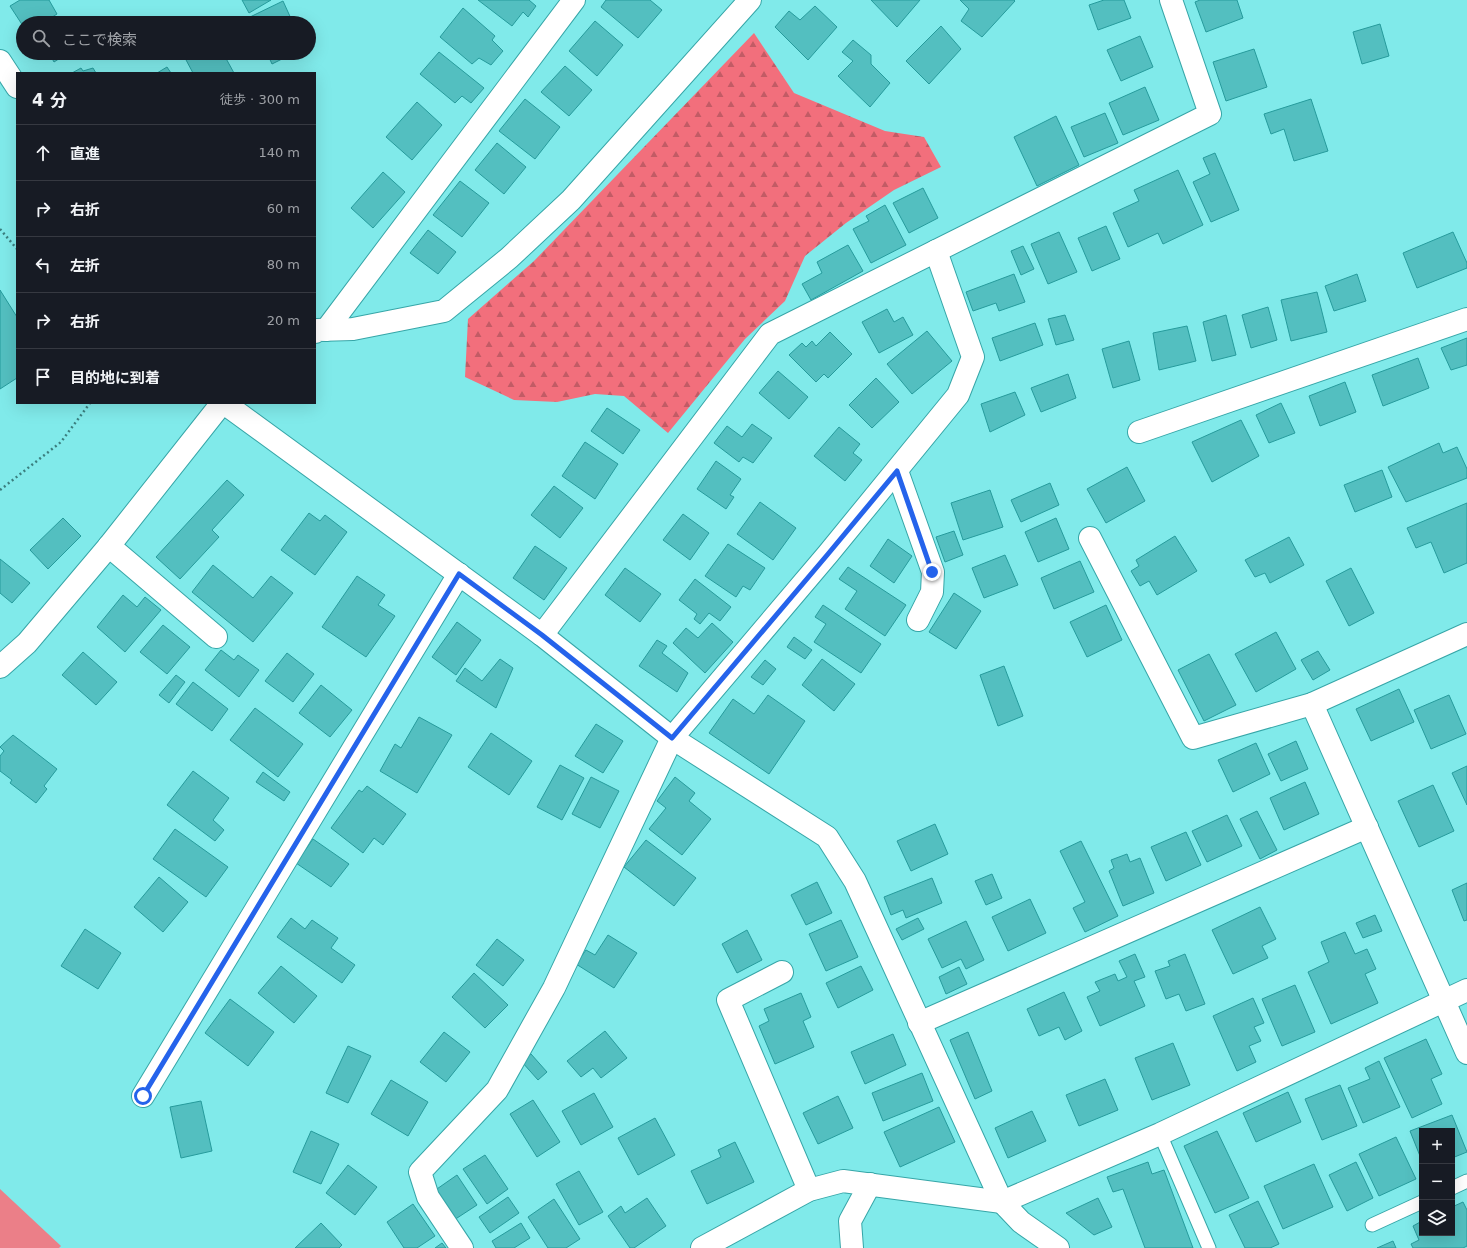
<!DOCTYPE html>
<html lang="ja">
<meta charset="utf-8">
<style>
body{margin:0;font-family:"DejaVu Sans","Noto Sans JP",sans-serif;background:#242831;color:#f1f3f6}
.controls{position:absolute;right:12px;bottom:12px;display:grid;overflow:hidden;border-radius:0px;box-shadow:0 4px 16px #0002}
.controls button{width:36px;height:36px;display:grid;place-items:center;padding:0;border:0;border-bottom:1px solid #363941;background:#171b24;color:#f1f3f6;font:20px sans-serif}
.stop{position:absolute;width:12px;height:12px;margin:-9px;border:3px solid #2563eb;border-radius:50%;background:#fff}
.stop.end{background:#2563eb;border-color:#fff;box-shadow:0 1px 4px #0008}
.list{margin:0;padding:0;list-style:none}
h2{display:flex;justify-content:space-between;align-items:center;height:52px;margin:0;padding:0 16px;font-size:17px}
h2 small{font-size:13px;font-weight:400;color:#9ea1a6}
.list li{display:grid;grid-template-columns:26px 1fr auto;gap:12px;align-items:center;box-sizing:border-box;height:56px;padding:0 16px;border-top:1px solid #363941}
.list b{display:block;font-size:15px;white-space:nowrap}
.list em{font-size:13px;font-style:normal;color:#9ea1a6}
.icon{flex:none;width:22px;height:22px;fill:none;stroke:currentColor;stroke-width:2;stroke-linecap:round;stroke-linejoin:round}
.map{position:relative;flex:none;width:1467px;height:1248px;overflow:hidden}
.search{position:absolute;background:#171b24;box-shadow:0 4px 16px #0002;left:16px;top:16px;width:300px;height:44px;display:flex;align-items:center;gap:10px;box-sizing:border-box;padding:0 14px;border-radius:22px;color:#9ea1a6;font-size:15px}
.panel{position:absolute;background:#171b24;box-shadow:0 4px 16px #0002;left:16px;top:72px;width:300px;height:332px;border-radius:0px}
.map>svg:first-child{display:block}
.green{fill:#eb7f88}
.forest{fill:url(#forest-firs)}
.building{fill:#53bfc0;stroke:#269b9c}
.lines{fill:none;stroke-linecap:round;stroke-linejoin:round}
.service-casing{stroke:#36a6a8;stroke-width:15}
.minor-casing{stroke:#36a6a8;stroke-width:24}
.tertiary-casing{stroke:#36a6a8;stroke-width:24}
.path{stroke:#3b7f7f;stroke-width:2.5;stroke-dasharray:2 3;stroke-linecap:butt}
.service{stroke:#fff;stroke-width:13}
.minor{stroke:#fff;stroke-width:22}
.tertiary{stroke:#fff;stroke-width:22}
.route{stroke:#2563eb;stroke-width:5}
</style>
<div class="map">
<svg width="1467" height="1248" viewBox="0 0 1467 1248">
<defs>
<pattern id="forest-firs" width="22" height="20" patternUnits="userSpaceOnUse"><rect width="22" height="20" fill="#f26f7c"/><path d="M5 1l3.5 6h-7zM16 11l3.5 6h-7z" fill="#c25b65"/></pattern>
</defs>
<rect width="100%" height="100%" fill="#80eaea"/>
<polygon class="green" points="0,1189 61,1246 59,1248 0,1248"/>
<polygon class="forest" points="754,33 794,93 885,131 924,137 941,167 894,190 846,223 805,256 785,301 745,339 668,433 624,396 595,394 557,402 514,400 465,377 468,319 534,261"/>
<g class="building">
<polygon points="20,0 49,0 57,14 43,23 23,23 23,26 10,6"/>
<polygon points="242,0 271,0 249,13"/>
<polygon points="478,0 529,0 536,6 528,17 523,12 512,26"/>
<polygon points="606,0 650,0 662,10 638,38 601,7"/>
<polygon points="871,0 920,0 897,27"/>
<polygon points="960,0 1014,0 1015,1 982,37 961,21 969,9"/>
<polygon points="1104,0 1124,0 1131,18 1098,30 1089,5"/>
<polygon points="1200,0 1237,0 1243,18 1206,32 1195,2"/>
<polygon points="283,1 293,23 253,23 250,17"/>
<polygon points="815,6 837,27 808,60 775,27 789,11 800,20"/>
<polygon points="463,8 495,36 492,40 503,51 491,65 479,58 472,64 440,37"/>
<polygon points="70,17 73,23 60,23"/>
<polygon points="595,21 623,45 597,76 569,51"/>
<polygon points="1380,24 1389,56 1362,64 1353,32"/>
<polygon points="941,26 961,49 929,84 906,61"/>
<polygon points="1140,36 1153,67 1121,81 1107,50"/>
<polygon points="853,40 871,55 871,64 890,83 870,107 838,76 853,61 842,52"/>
<polygon points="1254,49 1267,87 1226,101 1213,62"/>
<polygon points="439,52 484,88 471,103 462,96 455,103 420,74"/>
<polygon points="49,53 68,53 54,62"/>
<polygon points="195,53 223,53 234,73 193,73 185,58"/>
<polygon points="267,53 294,53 272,64"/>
<polygon points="565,66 592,90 569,116 541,92"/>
<polygon points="167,67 171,73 157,73"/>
<polygon points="81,68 83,71 93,68 96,73 72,73"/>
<polygon points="1145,87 1159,120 1123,135 1109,103"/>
<polygon points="525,99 560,127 535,159 499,131"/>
<polygon points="1311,99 1328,151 1294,161 1284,129 1271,134 1264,114"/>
<polygon points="417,102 442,125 412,160 386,137"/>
<polygon points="1105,113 1118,143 1084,157 1071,127"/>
<polygon points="1056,116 1079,165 1037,186 1014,137"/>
<polygon points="497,143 526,167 504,194 475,170"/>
<polygon points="1215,153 1239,210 1211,222 1193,182 1210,174 1203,158"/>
<polygon points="1178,170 1203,225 1163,244 1158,233 1128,247 1113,213 1139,201 1134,190"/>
<polygon points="383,172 405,192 373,228 351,208"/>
<polygon points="460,181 489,203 462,237 433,215"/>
<polygon points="923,188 938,218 909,233 893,203"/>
<polygon points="885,205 906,245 871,263 853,229 869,221 866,216"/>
<polygon points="1106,226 1120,259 1092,271 1078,238"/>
<polygon points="428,230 456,252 438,274 410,253"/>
<polygon points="1059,232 1077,272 1048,284 1031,244"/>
<polygon points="1453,232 1467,263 1467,268 1417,288 1403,253"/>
<polygon points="848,245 863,271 811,300 802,284 822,273 817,262"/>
<polygon points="1023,246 1034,269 1021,275 1011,251"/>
<polygon points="1014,274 1025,302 999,311 996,303 973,311 966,292"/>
<polygon points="1357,274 1366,301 1334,311 1325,286"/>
<polygon points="0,290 17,317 17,378 0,389"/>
<polygon points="1317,292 1327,332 1291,341 1281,300"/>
<polygon points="1268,307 1277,340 1251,348 1242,315"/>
<polygon points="887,309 894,322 903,317 913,335 879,353 862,322"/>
<polygon points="1065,315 1074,340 1056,345 1048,319"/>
<polygon points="1226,315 1236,355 1212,361 1203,322"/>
<polygon points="1035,323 1043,345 1000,361 992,338"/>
<polygon points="1187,326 1196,361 1159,370 1153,333"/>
<polygon points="927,331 952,361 912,394 887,364"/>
<polygon points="830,332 852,354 828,378 824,374 816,382 789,355 802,343 806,347 812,341 816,346"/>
<polygon points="1467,338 1467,365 1451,370 1441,348"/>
<polygon points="1129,341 1140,380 1113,388 1102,349"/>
<polygon points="1418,358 1429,388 1383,406 1372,375"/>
<polygon points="778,371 808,397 789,419 759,393"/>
<polygon points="1068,374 1076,398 1041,412 1031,388"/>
<polygon points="876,378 899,402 872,428 849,405"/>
<polygon points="1345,382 1356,412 1320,426 1309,396"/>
<polygon points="1015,392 1025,415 990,432 981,404"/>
<polygon points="1281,403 1295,433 1269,443 1256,415"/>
<polygon points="607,408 640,430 623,454 591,431"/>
<polygon points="1241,420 1259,456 1212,482 1192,442"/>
<polygon points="752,424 772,438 753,463 743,457 739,462 714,443 727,426 742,437"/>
<polygon points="839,427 860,444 853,453 862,460 845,481 814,456"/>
<polygon points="585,442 618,464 595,499 562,476"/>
<polygon points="1439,443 1443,453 1457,447 1467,469 1467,478 1406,502 1388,467"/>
<polygon points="716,461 741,479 730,495 734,497 726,509 697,489"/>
<polygon points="1127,467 1145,501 1106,523 1087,489"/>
<polygon points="1382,470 1392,497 1355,512 1344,485"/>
<polygon points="227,480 244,495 212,530 219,537 180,579 156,557"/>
<polygon points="1050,483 1059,505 1021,522 1011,500"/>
<polygon points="554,486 583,508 560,538 531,515"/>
<polygon points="990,490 1003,527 963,540 951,503"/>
<polygon points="760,502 796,528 773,560 737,534"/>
<polygon points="1467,503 1467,563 1444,573 1431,542 1416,548 1407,528"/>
<polygon points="309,513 320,521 325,515 347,532 315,575 281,550"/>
<polygon points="683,514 709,533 690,560 663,540"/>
<polygon points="63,518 81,536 48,569 30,550"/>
<polygon points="1056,518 1069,549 1038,562 1025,532"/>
<polygon points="954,531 963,555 945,562 936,537"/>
<polygon points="1175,536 1197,571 1157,595 1149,581 1140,586 1131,571 1139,566 1136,560"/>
<polygon points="1289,537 1304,565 1270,583 1265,573 1255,577 1245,560"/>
<polygon points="888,539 912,556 894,583 870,566"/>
<polygon points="728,544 765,568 750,590 743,586 736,597 705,576"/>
<polygon points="535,546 567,568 544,600 513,578"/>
<polygon points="1005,555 1018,585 984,598 972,568"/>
<polygon points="0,559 30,583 12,603 0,593"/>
<polygon points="1080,561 1094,592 1054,609 1041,578"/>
<polygon points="213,565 253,598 271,576 293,593 253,642 192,592"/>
<polygon points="848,567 906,605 885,636 845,609 857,591 839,579"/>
<polygon points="625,568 661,594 640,622 605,595"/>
<polygon points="1351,568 1374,613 1349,626 1326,581"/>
<polygon points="357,576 385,595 378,605 395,616 366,657 322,627"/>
<polygon points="695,579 731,607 720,621 709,613 700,624 694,619 697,614 679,600"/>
<polygon points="954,593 981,611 956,649 929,632"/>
<polygon points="123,595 137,607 145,597 161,610 125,652 97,627"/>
<polygon points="823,605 881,644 861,673 814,642 826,624 815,617"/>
<polygon points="1106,605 1122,640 1087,657 1070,622"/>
<polygon points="457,622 481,640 456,675 432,657"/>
<polygon points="712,623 733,642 705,673 673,643 686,628 698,638"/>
<polygon points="163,625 190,647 167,674 140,652"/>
<polygon points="1276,632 1296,669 1256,692 1235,654"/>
<polygon points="794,637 812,650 805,659 787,647"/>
<polygon points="657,640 667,646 662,653 688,673 677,692 639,666"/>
<polygon points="221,650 234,660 238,655 259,670 239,697 205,670"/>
<polygon points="1318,651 1330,670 1313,680 1301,660"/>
<polygon points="83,652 117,682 96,705 62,675"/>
<polygon points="287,653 314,674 293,702 265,681"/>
<polygon points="1209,654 1236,705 1204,721 1178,670"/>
<polygon points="500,659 513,668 496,708 456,681 465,668 482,681"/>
<polygon points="822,659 855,684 834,711 802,685"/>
<polygon points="765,660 776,669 763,685 751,677"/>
<polygon points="1004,666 1023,716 998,726 980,675"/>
<polygon points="176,675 185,682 169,703 159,695"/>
<polygon points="193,682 228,709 212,731 176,704"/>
<polygon points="321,685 352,710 330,737 299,713"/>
<polygon points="1399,689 1414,722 1371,741 1356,709"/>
<polygon points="768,695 805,721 769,774 709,733 733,699 754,714"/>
<polygon points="1449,695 1466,734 1431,749 1414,710"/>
<polygon points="255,708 303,744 278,777 230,740"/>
<polygon points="419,717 452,735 417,793 380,771 395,744 401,748"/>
<polygon points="596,724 623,741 603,773 575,756"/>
<polygon points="491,733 532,761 509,795 468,767"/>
<polygon points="13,735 57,769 44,786 47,789 36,803 10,783 12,780 0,771 0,756 4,751 0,747"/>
<polygon points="1296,741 1308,769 1281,781 1268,754"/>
<polygon points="1256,743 1270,774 1233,792 1218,760"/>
<polygon points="560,765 584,778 562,820 537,807"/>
<polygon points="1467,766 1467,805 1452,773"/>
<polygon points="193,771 229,798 213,820 224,830 215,841 167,805"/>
<polygon points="263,772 290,792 284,801 256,782"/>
<polygon points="591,777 619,791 600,828 572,814"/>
<polygon points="675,777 695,793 689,801 711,819 682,855 649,829 666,808 657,801"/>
<polygon points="1305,782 1319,814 1284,830 1270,798"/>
<polygon points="1433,785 1454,831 1419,847 1398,801"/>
<polygon points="367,786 406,814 383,845 374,838 363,853 331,828 359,790 362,792"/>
<polygon points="1257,811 1277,850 1260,859 1240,819"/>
<polygon points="1227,815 1242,846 1207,862 1192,831"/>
<polygon points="935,824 948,854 911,871 897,841"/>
<polygon points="175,829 228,867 206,897 153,859"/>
<polygon points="1186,832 1201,865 1166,881 1151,847"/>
<polygon points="313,839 349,864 331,887 296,863"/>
<polygon points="646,840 696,878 674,906 624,867"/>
<polygon points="1081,841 1118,916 1085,932 1073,908 1085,902 1060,851"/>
<polygon points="1127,854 1130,862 1140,858 1154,893 1123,906 1109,871 1114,868 1111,860"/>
<polygon points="992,874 1002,898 986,905 975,881"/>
<polygon points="159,877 188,902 163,932 134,907"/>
<polygon points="932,878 942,903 906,918 903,910 891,915 884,897"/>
<polygon points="817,882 832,913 806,925 791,895"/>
<polygon points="1467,883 1467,920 1464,921 1452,890"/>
<polygon points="1030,899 1046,933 1008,951 992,917"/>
<polygon points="1260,907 1276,939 1262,946 1268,958 1233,974 1212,930"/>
<polygon points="1375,915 1382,931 1363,938 1356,923"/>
<polygon points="291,918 305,929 312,920 338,938 331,948 355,965 342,983 277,937"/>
<polygon points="918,918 924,929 902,940 896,929"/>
<polygon points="841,920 858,957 826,971 809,934"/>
<polygon points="966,921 984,960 966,969 961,959 942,968 928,939"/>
<polygon points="85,929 121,953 98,989 61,966"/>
<polygon points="747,930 762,960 737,973 722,944"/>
<polygon points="1345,932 1355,954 1367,949 1376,969 1365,974 1378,1003 1331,1024 1308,972 1329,962 1321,942"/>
<polygon points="608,935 637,953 614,988 576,964 586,950 595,955"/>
<polygon points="497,939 524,960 503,986 476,965"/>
<polygon points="1135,954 1145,977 1134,981 1145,1006 1100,1026 1087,997 1100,991 1095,982 1115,974 1118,981 1127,977 1119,961"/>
<polygon points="1185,954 1205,1004 1186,1011 1179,994 1166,999 1155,971 1170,966 1168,961"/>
<polygon points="281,966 317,996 294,1023 258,993"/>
<polygon points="861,966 873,990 838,1008 826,983"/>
<polygon points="959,967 967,984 946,994 939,977"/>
<polygon points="474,973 508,1005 485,1028 452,997"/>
<polygon points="1295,985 1315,1032 1282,1046 1262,999"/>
<polygon points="1064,992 1082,1031 1065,1040 1059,1027 1039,1036 1027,1009"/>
<polygon points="801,993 811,1017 803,1021 814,1047 775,1064 759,1026 769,1021 764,1009"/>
<polygon points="1253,998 1264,1023 1254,1027 1261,1041 1249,1046 1256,1062 1237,1071 1213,1016"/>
<polygon points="230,999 274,1032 248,1066 205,1033"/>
<polygon points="605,1031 627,1058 601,1078 593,1068 581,1077 567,1061"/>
<polygon points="444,1032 470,1052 446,1082 420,1062"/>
<polygon points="968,1032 992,1091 975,1099 950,1040"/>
<polygon points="893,1034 906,1065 865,1084 851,1052"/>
<polygon points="1426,1039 1442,1074 1431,1079 1442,1104 1412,1118 1384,1058"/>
<polygon points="1173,1043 1190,1085 1152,1100 1135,1058"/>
<polygon points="348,1046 371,1056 348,1103 326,1093"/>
<polygon points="531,1054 547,1072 538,1080 522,1062"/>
<polygon points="1379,1061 1400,1107 1363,1123 1348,1088 1370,1079 1365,1068"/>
<polygon points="922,1073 933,1101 883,1121 872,1093"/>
<polygon points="1105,1079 1118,1110 1079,1126 1066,1095"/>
<polygon points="391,1080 428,1102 408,1136 371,1114"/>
<polygon points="1340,1085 1357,1126 1322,1140 1305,1099"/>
<polygon points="1288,1092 1301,1122 1256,1142 1243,1113"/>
<polygon points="594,1093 613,1127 581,1145 562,1111"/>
<polygon points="838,1096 853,1128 818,1144 803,1113"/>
<polygon points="533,1100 560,1142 537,1157 510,1114"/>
<polygon points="201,1101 212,1151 181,1158 170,1107"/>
<polygon points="939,1107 955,1142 900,1167 884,1132"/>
<polygon points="1032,1111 1046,1141 1008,1158 995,1128"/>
<polygon points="1452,1115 1467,1152 1452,1158 1452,1131 1422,1131 1422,1161 1410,1131"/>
<polygon points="655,1118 675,1155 638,1175 618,1138"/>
<polygon points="311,1131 339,1144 321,1184 293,1172"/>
<polygon points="1217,1131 1249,1198 1215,1213 1184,1146"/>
<polygon points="1396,1137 1416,1179 1379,1196 1359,1154"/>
<polygon points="735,1142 754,1182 707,1204 691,1171 721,1157 718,1150"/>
<polygon points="485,1155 508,1189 487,1204 463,1169"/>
<polygon points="1148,1162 1152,1174 1164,1170 1193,1248 1145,1248 1123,1189 1113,1192 1107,1177"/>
<polygon points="1356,1162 1373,1198 1347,1211 1329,1175"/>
<polygon points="1314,1164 1333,1207 1283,1229 1264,1186"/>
<polygon points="348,1165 377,1187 355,1215 326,1193"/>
<polygon points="579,1171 603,1212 579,1225 556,1184"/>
<polygon points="457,1175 477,1205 454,1220 434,1191"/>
<polygon points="508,1197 519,1213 490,1233 479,1217"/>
<polygon points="647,1198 666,1226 634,1248 630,1248 608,1216 621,1206 625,1213"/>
<polygon points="1098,1198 1112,1227 1094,1235 1066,1213"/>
<polygon points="554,1199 580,1239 566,1248 548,1248 528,1217"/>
<polygon points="1258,1201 1279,1244 1270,1248 1245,1248 1229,1215"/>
<polygon points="1463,1202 1467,1210 1467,1246 1463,1248 1413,1248 1411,1244 1419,1240 1413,1226 1422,1221 1422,1233 1452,1233 1452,1207"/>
<polygon points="413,1204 435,1236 417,1248 404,1248 387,1222"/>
<polygon points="321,1223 342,1245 339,1248 295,1248"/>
<polygon points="521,1223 530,1238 514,1248 496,1248 492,1241"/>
<polygon points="1393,1241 1396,1248 1377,1248"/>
<polygon points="442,1243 446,1248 435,1248"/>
</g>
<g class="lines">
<g class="service-casing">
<g id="service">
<polyline points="1160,1134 1209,1248"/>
<polyline points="1452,1188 1467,1181"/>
<polyline points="1372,1225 1422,1202"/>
</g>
</g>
<g class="minor-casing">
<g id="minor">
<polyline points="326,330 574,0"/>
<polyline points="315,332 317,330 353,329 444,311 509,258 571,200 750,0"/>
<polyline points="1139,432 1467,319"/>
<polyline points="897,471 933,572 932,592 918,620"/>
<polyline points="1090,538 1193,738 1312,704 1467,634"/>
<polyline points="109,546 216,637"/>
<polyline points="542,635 770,334 1210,114 1171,0"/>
<polyline points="0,667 27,643 109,546 222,403"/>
<polyline points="1312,704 1467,1053"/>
<polyline points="672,738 827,837 855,881 1002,1202 1021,1222 1058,1248"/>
<polyline points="782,972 728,1000 809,1190"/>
<polyline points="919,1023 1367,827"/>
<polyline points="143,1096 459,574"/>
<polyline points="462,1248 428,1197 420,1172 497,1090 554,988 672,738 828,554 958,395 973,357 936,251"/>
<polyline points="702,1248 809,1190 843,1181 1002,1202 1160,1134 1467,990"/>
<polyline points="852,1248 850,1221 870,1184"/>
</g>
</g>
<g class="tertiary-casing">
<g id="tertiary">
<polyline points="0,61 17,87"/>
<polyline points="224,403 542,635 672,738"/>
</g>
</g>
<g class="path">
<polyline points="0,229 17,249"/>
<polyline points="0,490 61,442 90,403"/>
</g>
<use href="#service" class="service"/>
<use href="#minor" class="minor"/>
<use href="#tertiary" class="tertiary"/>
</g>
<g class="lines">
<polyline class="route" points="143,1096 459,574 542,635 672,738 828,554 897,471 932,572"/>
</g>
</svg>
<div class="controls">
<button>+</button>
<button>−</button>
<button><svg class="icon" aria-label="layers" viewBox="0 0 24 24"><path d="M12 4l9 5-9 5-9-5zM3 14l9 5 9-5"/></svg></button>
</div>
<div class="stop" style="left:143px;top:1096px"></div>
<div class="stop end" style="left:932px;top:572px"></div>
<div class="search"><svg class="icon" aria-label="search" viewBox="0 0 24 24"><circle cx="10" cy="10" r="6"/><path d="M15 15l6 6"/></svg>ここで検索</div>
<section class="panel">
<h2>4 分<small>徒歩 · 300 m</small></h2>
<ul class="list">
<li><svg class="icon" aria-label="ahead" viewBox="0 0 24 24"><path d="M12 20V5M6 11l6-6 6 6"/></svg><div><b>直進</b></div><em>140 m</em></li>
<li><svg class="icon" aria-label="right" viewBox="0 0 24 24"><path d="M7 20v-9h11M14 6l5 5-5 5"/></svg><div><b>右折</b></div><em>60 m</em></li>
<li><svg class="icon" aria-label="left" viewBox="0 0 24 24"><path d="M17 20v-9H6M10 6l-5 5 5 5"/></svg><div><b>左折</b></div><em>80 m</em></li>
<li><svg class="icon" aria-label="right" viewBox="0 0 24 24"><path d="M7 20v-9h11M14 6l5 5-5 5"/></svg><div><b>右折</b></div><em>20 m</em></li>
<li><svg class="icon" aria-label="arrive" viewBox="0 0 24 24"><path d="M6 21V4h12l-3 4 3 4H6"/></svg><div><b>目的地に到着</b></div></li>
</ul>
</section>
</div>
